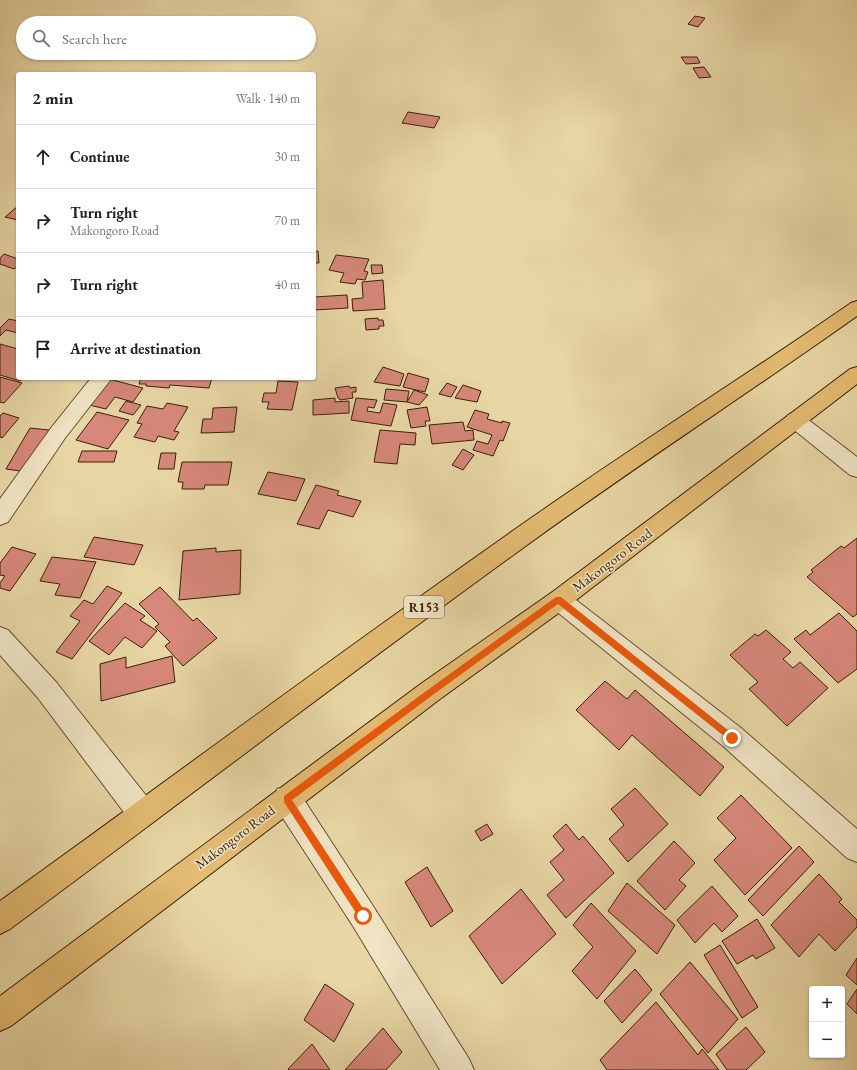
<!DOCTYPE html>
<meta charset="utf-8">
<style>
body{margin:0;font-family:"EB Garamond",serif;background:#f6f6f6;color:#202124}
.controls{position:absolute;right:12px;bottom:12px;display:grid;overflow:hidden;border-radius:4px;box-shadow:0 1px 3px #0004}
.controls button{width:36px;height:36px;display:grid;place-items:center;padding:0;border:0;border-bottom:1px solid #e0e0e0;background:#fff;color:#202124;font:20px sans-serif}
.stop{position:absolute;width:12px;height:12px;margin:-9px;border:3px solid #ea580c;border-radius:50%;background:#fff}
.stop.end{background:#ea580c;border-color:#fff;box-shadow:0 1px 4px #0008}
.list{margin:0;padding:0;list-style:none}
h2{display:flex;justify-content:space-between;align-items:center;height:52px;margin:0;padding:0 16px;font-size:17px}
h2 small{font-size:13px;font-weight:400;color:#757577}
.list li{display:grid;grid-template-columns:26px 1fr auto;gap:12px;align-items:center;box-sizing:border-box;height:64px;padding:0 16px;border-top:1px solid #e0e0e0}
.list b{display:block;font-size:15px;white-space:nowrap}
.list p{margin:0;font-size:13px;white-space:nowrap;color:#757577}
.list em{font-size:13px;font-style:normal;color:#757577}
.icon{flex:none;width:22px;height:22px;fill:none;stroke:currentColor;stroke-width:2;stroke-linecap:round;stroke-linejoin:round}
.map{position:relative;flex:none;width:857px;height:1070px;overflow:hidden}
.search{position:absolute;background:#fff;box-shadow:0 1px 3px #0004;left:16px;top:16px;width:300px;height:44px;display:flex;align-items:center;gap:10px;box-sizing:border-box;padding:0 14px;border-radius:22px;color:#757577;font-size:15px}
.panel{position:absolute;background:#fff;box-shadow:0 1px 3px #0004;left:16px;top:72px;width:300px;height:308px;border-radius:4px}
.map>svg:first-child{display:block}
.building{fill:#d7887a;stroke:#3a2007}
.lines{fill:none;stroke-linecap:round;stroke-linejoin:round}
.minor-casing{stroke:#664e2e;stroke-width:2}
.major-casing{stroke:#3a2007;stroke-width:2}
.minor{fill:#f0e4c4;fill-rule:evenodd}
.major{fill:#e4bb72;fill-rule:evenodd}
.route{fill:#ea580c}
.labels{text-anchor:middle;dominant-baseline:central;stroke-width:3;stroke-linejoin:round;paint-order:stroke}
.shield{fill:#f0e4c4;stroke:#715b40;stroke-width:1}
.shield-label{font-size:13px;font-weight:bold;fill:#3a2007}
.street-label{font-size:14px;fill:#3a2007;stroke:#f0e4c4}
</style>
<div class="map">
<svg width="857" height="1070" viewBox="0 0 857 1070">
<rect width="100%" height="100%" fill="#e8d6a5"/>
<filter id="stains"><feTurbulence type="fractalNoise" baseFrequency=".005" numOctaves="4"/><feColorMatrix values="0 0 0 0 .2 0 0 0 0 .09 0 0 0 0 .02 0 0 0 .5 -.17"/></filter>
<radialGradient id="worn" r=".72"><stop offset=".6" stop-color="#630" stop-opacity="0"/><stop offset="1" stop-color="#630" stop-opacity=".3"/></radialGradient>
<g class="building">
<polygon points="695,16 705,18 698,27 688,24"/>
<polygon points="681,57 697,57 700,63 686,64"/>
<polygon points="704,67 711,77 699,78 693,68"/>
<polygon points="408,112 440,117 434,128 402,123"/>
<polygon points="18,206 18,220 5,217"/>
<polygon points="318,251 319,263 314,263 314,252"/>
<polygon points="4,254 18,259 18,266 14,269 0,264 0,258"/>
<polygon points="336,255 369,259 364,271 368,272 365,280 357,279 355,284 340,282 344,273 329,270"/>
<polygon points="371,265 382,265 383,273 372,274"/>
<polygon points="383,280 385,309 353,311 352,299 363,298 362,282"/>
<polygon points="347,295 348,308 314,310 314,297"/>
<polygon points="378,318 378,320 383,320 384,326 379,326 379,329 366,330 365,319"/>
<polygon points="9,319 18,321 18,333 6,330 0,336 0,328"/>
<polygon points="0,344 18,349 18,378 22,378 20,381 0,375"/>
<polygon points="383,367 404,374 400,386 374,382"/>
<polygon points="408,373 429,379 425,392 403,387"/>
<polygon points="0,377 22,383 4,403 0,402"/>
<polygon points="141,378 212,378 209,388 170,385 169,388 146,386 146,384 139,384"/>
<polygon points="109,379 143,388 133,402 115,397 106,409 89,405"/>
<polygon points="278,381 298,382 292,410 267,409 269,402 262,402 264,393 276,393"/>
<polygon points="447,383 457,387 451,397 439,394"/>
<polygon points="463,385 481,391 477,402 455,398"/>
<polygon points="349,386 350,388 356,387 356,392 352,392 353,398 340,400 339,398 338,398 335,388"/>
<polygon points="386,389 409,391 407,402 384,400"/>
<polygon points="414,390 428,395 419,405 407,402"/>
<polygon points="335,398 335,402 349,401 349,413 313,415 313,400"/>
<polygon points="356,398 377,400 374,408 368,407 367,411 380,413 383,403 397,405 391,426 351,420"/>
<polygon points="126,401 141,405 133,415 119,411"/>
<polygon points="167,403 188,407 174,431 179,432 174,440 158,436 155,442 134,437 142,424 137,423 147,406 163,409"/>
<polygon points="237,407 234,432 201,433 203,419 212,419 213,408"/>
<polygon points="427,407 430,421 425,421 426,426 411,428 407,410"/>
<polygon points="475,410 489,414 487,419 502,423 502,421 510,423 503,441 500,440 493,456 473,450 477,441 488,444 492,435 467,427"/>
<polygon points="97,412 129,420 108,449 76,440"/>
<polygon points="3,413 19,418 2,438 0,437 0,416"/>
<polygon points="463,422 465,431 473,430 474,440 432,444 429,425"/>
<polygon points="30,428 49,430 27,472 6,469"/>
<polygon points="380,430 416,433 415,445 400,444 397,464 374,462"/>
<polygon points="463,449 474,455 463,470 452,465"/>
<polygon points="82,451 117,451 114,462 78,462"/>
<polygon points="161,453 176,453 174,469 158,469"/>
<polygon points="182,462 232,462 228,485 205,485 204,489 182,489 183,482 178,482"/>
<polygon points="268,472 305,479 296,501 258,494"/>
<polygon points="316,485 339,491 337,495 361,501 353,517 328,510 319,529 297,524"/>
<polygon points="94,537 143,545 134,565 84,557"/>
<polygon points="857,538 857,614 853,617 807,577 813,572 811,570 841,546 844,548"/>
<polygon points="12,547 36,554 10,591 0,588 0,583 5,576 0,575 0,563"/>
<polygon points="216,548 216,552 241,550 240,594 179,600 183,551"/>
<polygon points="52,557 96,562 80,598 55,595 60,584 40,581"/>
<polygon points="107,586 122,593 72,659 56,652 80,621 70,616 84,600 93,604"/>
<polygon points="160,587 193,621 197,618 217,638 183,666 165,646 170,642 155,627 159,624 139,604"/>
<polygon points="125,603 145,616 140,620 157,631 142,648 125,637 109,655 89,641"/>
<polygon points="839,613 857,631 857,669 838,683 794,639 806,630 810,635"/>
<polygon points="766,630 791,652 783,659 793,668 800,662 828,688 787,726 749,689 758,682 730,655 755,634 758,636"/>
<polygon points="172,656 175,682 101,701 100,664 126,657 126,668"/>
<polygon points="605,681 627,699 635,690 724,767 700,796 632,735 619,750 576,710"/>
<polygon points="635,788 668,824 628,862 609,839 624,825 611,809"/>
<polygon points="741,795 792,848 745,895 714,860 736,838 717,818"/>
<polygon points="487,824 493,834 481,841 475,831"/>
<polygon points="566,824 579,840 583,836 614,873 566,918 547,895 564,880 550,862 564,850 553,836"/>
<polygon points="674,841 695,863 679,880 686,886 665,910 637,881"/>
<polygon points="799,846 814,862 763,916 748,900"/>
<polygon points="427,867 453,911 431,927 405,882"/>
<polygon points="819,874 842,899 839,902 857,920 857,927 835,951 819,934 799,957 771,925"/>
<polygon points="627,883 675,925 657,954 608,911"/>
<polygon points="712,886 738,916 722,932 714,923 695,943 677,920"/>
<polygon points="521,889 556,934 502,984 469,936"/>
<polygon points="591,903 636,951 597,999 572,971 593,947 573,925"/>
<polygon points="757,919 775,948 756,959 753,955 737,964 722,941"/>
<polygon points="720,945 758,1007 742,1018 704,955"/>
<polygon points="857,958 857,985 846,975"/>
<polygon points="690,962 738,1019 708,1053 660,994"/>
<polygon points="635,969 652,990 622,1023 604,1001"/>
<polygon points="325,984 354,1004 334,1042 304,1020"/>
<polygon points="857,989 857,1014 847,1004"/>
<polygon points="656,1002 698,1055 702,1049 719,1070 607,1070 600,1060"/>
<polygon points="746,1027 765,1052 746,1070 727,1070 716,1054"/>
<polygon points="383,1028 402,1052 386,1070 345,1070"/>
<polygon points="312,1044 330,1070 289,1070 288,1069"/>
</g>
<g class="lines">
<g class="minor-casing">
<g id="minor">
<polygon points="91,378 112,378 65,438 8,522 0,525 0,499 51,428"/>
<polygon points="795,412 802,415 857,457 857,477 850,475 788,425 785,420 788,415"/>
<polygon points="559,590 567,593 741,728 857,829 857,862 847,858 723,746 551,607 547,600 551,593"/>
<polygon points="0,627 8,630 56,682 152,803 156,813 152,823 142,827 132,823 38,698 0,655"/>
<polygon points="287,786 297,789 373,906 469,1059 474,1070 440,1070 353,926 277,809 274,799 277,789"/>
</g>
</g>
<g class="major-casing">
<g id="major">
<path d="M857,301V316C744,396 628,471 516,553C346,676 179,804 10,929L0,934V901C167,781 332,658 500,540C615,458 735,383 851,303Z"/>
<polygon points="857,367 857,384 567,607 440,699 11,1026 0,1031 0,996 422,683 551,593 850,369"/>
</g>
</g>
<use href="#minor" class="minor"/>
<use href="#major" class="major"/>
</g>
<polygon class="route" points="556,597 561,597 734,735 734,740 729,740 558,604 434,694 292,800 366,913 367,916 366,919 363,921 360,919 284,802 284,796 429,689"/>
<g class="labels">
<rect class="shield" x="404" y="596" width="40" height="22" rx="3"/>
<g class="shield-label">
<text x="424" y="607">R153</text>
</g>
<g class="street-label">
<text transform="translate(612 560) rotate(-37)">Makongoro Road</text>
<text transform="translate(235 837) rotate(-37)">Makongoro Road</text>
</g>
</g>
<rect width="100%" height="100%" filter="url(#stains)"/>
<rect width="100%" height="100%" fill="url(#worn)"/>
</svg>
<div class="controls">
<button>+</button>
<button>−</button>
</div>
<div class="stop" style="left:363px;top:916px"></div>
<div class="stop end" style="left:732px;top:738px"></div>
<div class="search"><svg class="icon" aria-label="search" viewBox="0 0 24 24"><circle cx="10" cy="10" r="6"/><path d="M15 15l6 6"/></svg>Search here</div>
<section class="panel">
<h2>2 min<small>Walk · 140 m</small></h2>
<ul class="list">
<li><svg class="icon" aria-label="ahead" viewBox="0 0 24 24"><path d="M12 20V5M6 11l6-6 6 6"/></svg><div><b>Continue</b></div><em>30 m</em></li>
<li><svg class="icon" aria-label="right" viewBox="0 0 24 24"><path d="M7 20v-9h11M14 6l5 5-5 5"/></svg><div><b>Turn right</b><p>Makongoro Road</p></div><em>70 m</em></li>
<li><svg class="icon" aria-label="right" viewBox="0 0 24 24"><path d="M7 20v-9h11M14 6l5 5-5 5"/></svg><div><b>Turn right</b></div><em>40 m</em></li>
<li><svg class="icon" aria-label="arrive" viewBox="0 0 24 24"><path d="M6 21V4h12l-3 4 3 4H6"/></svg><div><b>Arrive at destination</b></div></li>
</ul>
</section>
</div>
